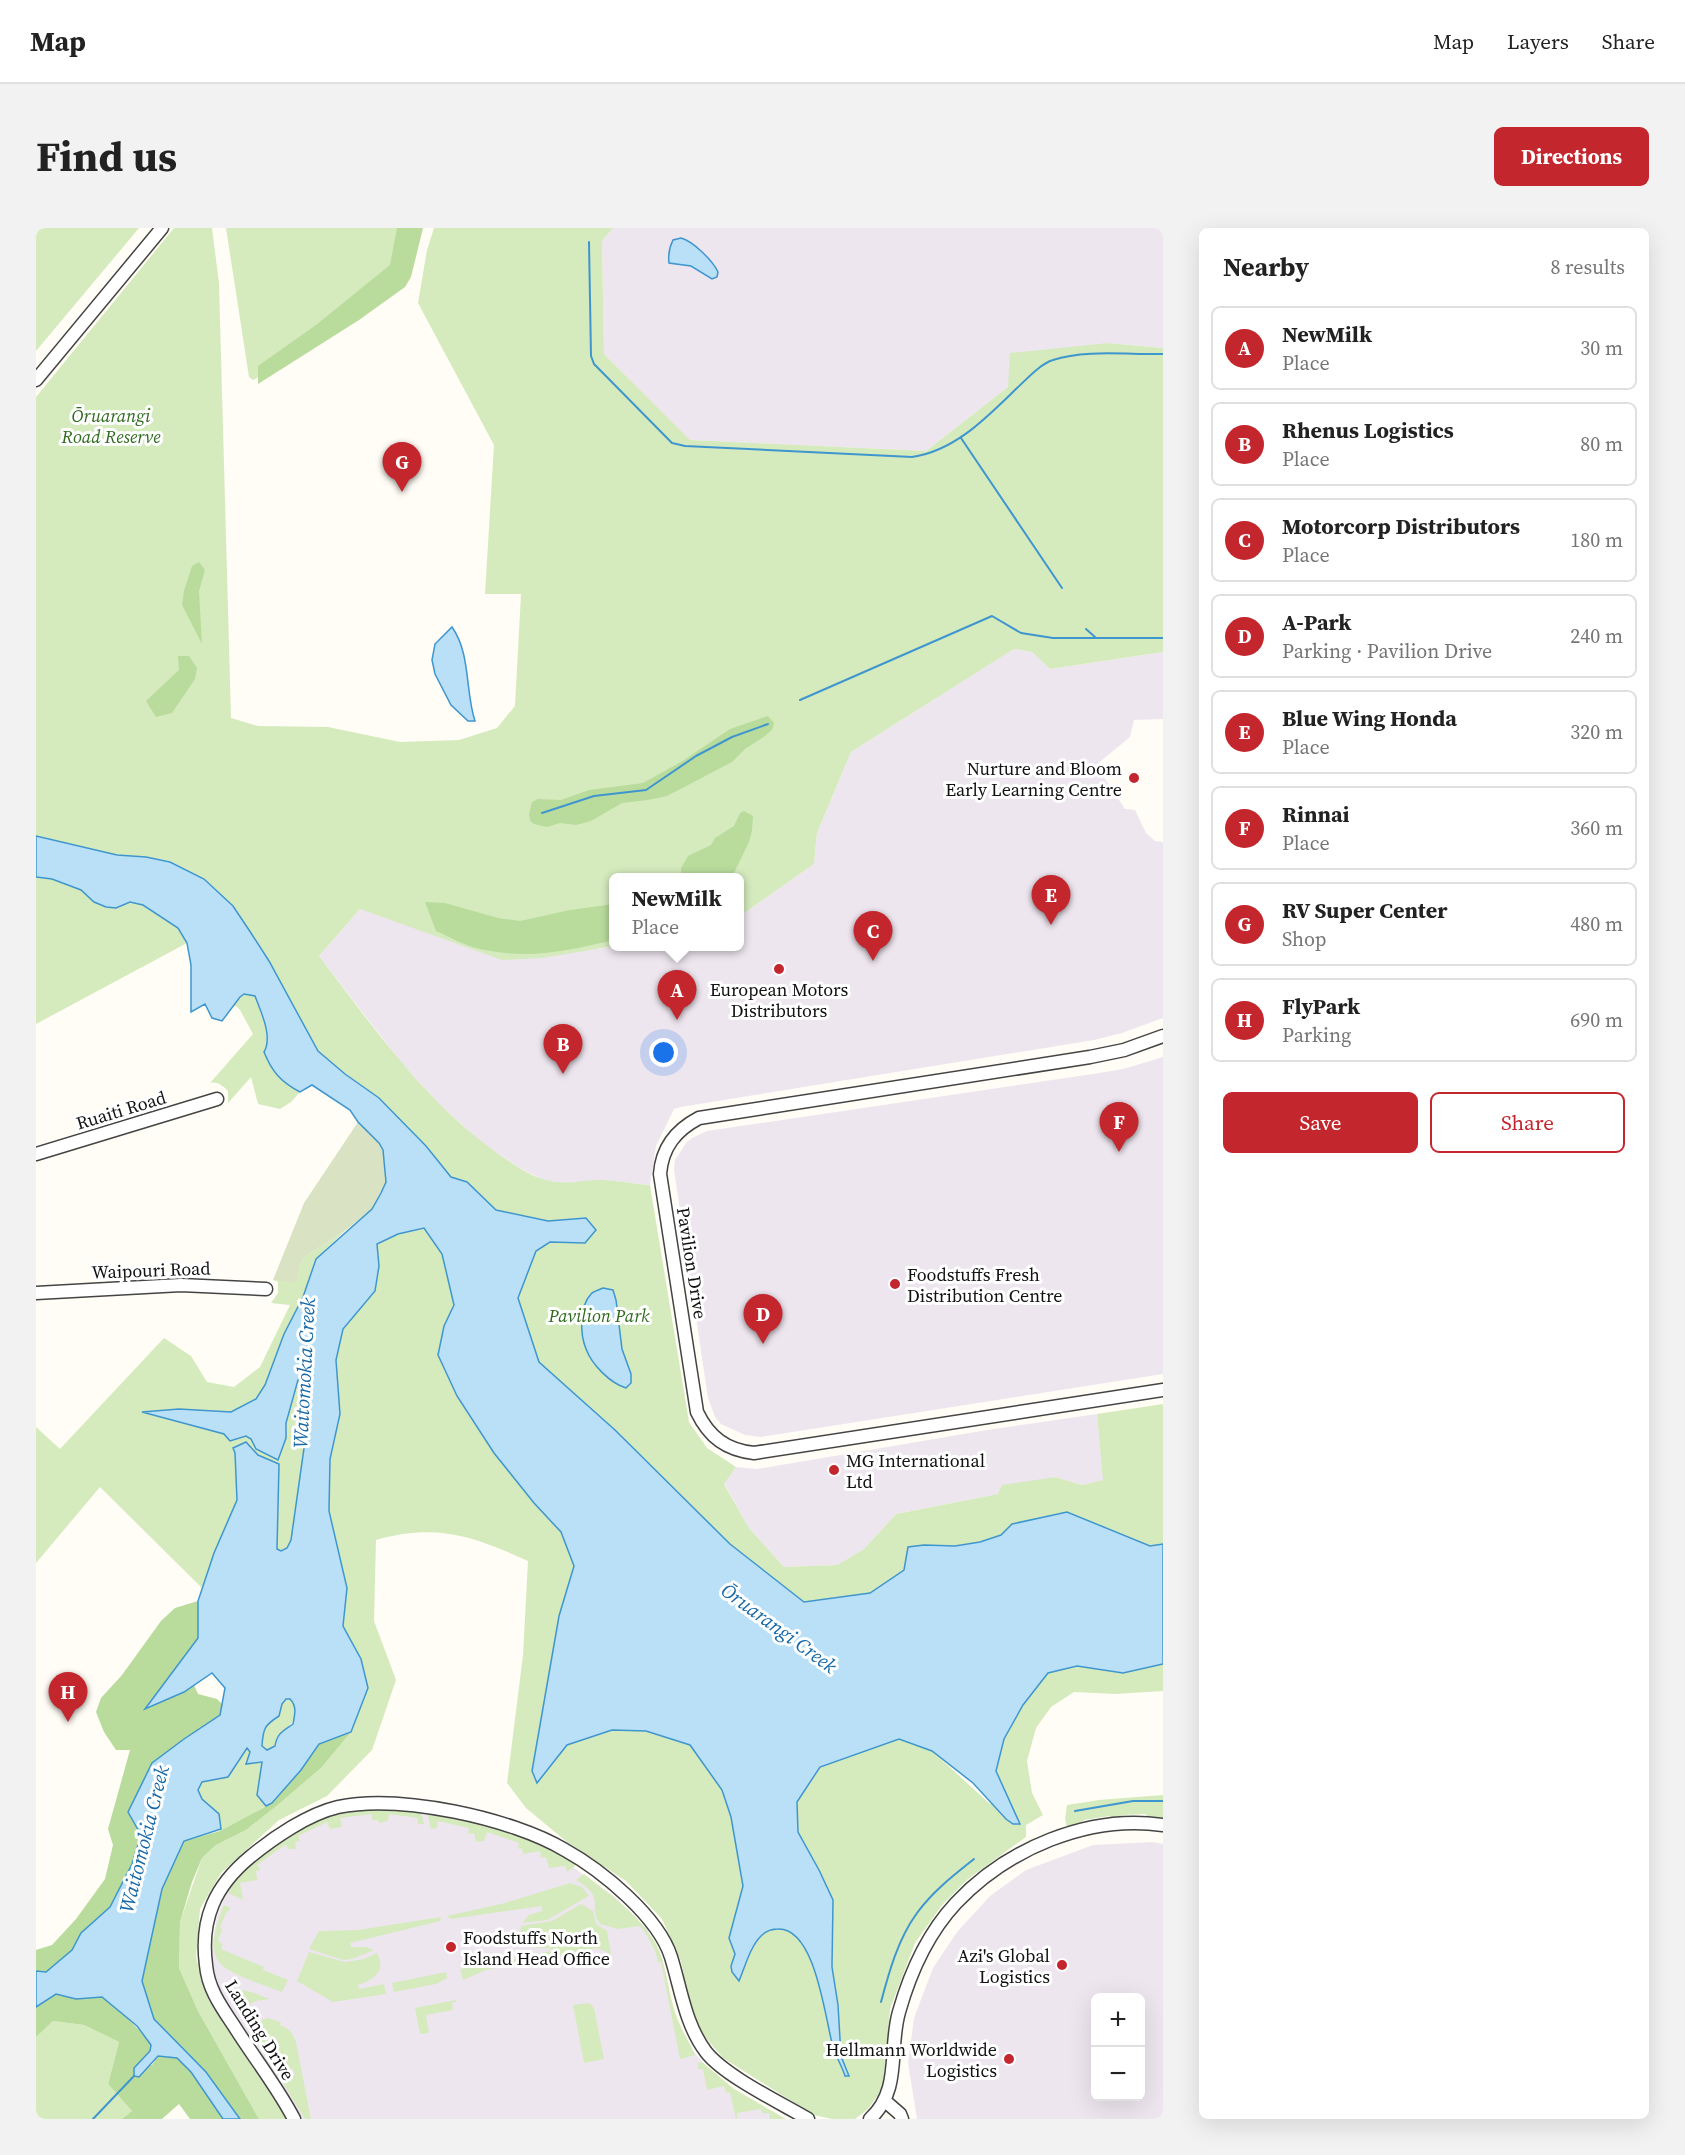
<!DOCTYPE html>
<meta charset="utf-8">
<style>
body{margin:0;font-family:"Source Serif 4",serif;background:#f2f2f2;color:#222}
.controls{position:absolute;right:18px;bottom:18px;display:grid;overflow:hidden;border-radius:9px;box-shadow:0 6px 24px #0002}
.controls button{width:54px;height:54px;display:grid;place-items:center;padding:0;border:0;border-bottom:2px solid #e0e0e0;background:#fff;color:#222;font:30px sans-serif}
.you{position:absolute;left:628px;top:825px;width:21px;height:21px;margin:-15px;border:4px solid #fff;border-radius:50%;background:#1a73e8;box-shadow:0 0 0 9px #1a73e833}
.badge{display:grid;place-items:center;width:39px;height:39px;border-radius:50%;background:#c4262e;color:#fff;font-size:20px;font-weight:700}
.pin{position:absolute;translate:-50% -50px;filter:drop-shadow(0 2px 3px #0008)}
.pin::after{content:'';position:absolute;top:32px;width:21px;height:18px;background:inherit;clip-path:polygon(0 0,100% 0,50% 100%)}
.popup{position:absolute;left:573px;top:645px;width:135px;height:78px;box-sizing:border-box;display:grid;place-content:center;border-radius:9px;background:#fff;filter:drop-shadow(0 2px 4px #0005);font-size:20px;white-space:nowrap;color:#767676}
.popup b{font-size:22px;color:#222}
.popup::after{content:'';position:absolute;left:50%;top:100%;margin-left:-12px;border:12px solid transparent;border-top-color:#fff}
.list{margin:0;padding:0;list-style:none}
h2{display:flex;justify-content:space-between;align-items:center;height:78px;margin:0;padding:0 24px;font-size:26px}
h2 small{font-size:20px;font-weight:400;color:#767676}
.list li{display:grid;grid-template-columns:39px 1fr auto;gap:18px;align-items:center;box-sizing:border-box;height:84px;margin:0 12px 12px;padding:0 12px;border:2px solid #e0e0e0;border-radius:9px}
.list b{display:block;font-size:22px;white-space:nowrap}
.list p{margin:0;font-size:20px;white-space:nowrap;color:#767676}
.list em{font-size:20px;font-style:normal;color:#767676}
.actions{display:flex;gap:12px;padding:18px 24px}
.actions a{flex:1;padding:14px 0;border:2px solid #c4262e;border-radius:9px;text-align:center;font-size:21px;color:#c4262e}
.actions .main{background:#c4262e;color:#fff}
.map{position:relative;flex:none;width:1127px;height:1891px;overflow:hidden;border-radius:9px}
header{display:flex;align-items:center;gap:36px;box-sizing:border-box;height:84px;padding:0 30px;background:#fff;border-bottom:2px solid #e0e0e0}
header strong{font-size:28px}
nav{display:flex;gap:33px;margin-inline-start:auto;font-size:21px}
.intro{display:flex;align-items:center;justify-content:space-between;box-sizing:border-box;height:144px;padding:0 36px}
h1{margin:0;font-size:42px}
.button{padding:15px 27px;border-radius:9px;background:#c4262e;color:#fff;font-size:21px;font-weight:700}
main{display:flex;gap:36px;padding:0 36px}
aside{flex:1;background:#fff;border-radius:9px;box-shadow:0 6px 24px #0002}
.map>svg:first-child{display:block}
.industrial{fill:#eee6ef;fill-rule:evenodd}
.green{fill:#d5ebbd}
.forest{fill:#b9dc9c}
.cemetery{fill:#d9e3c4}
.water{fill:#b9e0f7;stroke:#3f96cf;stroke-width:1.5;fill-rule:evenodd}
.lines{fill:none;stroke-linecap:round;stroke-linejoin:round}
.stream{stroke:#3f96cf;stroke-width:2}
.minor-casing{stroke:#444;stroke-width:15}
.minor{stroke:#fff;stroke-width:12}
.poi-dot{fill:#c4262e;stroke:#fff;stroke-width:2}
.labels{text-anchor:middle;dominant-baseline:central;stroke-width:6;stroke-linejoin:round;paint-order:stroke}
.park-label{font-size:18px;font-style:italic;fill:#2f6b1f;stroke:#fff}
.poi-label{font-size:18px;fill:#111;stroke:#fff;text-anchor:end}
.street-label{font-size:18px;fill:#111;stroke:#fff}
.water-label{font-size:20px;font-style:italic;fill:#1768a6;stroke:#fff}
</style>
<header>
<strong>Map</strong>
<nav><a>Map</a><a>Layers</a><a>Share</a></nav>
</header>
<div class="intro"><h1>Find us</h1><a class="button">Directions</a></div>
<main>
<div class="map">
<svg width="1127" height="1891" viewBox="0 0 1127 1891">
<rect width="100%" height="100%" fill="#fffdf5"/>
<g class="industrial">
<polygon points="577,0 1127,0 1127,120 1072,115 972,159 890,223 653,212 568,126 566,13"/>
<polygon points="978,421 996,424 1014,441 1127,424 1127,491 1098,492 1094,509 1060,537 1089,581 1099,582 1110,605 1119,613 1127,614 1127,790 1086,805 1058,812 645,879 638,881 620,918 614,957 567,952 530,956 508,952 489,943 446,915 401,874 364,833 283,728 324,681 562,721 578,718 704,718 704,688 778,636 781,605 815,524"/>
<polygon points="1127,829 1127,1146 725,1209 709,1207 685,1196 679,1189 672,1170 638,942 639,932 650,915 656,910 671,903 1057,846 1087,841"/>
<polygon points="1061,1186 1068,1252 1046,1257 1019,1249 962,1266 860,1286 828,1321 801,1337 748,1339 713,1300 688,1255 700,1239 721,1241 951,1202"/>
<polygon points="343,1581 429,1592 520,1627 579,1669 611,1701 618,1714 628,1740 637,1782 653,1818 677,1847 685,1855 748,1891 265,1891 257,1875 184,1767 177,1743 175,1722 181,1688 191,1663 213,1637 288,1590"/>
<path d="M1116,1614L1127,1616V1891H881L872,1835L878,1790L897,1740L921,1704L954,1668L990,1642L1057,1617ZM1060,1770H1104V1868H1060Z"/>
</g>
<g class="green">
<polygon points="0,0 103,0 0,123"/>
<path d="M138,0H176L183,55L195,490L222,498L292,499L364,514L423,512L461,500L479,478L485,366H449L458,217L382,75L391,22L398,0H577L566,13L568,126L654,212L890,223L972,159L974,125L1072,115L1127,120V424L1014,441L996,424L978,421L815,524L781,605L778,636L704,688V650H578V718L507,730L466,732L324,681L283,728C339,801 392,879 470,931C482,939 496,949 510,952C532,958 547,951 568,952C583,953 599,956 614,957L653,1194L671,1220L700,1239L688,1256L713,1300L748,1339L801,1337L828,1321L860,1286L962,1266L966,1257L1019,1249L1046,1257L1067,1252L1061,1186L1127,1176V1316L1114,1318L1031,1284L976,1296L965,1307L944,1314L919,1318L888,1317L868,1342L834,1365L768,1374L694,1316L579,1202L503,1134L482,1070L500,1022L514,1014L549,1015L550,990L512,993L460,982L431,954L415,949L390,918L343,870L309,846L282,823L233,733L168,651L134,633L110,629L81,627L0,608V169Z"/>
<polygon points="190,0 382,0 378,17 246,136 217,152 213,149"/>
<polygon points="0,649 16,651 45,662 58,674 80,680 94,674 107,677 142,700 151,715 0,796"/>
<path d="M208,766L219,768L229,799L232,818L251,857L264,864L255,874L244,881L222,876L215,849L192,875V863C187,858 182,853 174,855L217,806L204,782L200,778L196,779L204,769Z"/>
<path d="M388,1000L406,1026L418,1077L408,1098L402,1127L421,1168L458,1225L498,1275L525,1304L538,1338L523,1388L496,1543L501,1554L531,1517L576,1502L610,1503L654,1517L686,1562L695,1589L700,1614L707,1658L693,1709L699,1726L695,1738L703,1752C710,1738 715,1718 726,1707C730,1703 736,1701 742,1701C780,1700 789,1791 797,1819C800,1829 806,1838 809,1848L813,1847L805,1828L802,1777L796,1739L797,1672L783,1642L762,1604L761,1575L784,1539L862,1511L896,1523L954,1576L958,1573L960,1543L968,1511L987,1477L1012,1445L1041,1438L1087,1445L1127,1436V1463L1079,1466L1038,1464L1015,1479L1000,1500L991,1533L996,1565L1007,1587L990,1597V1609L932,1651L906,1677L879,1715L854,1781L848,1853L842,1867L832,1881L819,1891H796L778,1887L687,1830L668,1808L654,1779L645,1733L626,1691L590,1653L531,1614L490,1580L471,1555L487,1427L492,1333C437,1308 400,1295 340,1312L338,1393L360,1452L336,1522L291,1568L243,1592L185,1645L164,1681L160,1729L172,1771L251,1891H223L162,1783L143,1740L144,1694L166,1630L180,1617L210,1602L243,1576L286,1539L315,1504L325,1431L307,1398L311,1360L293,1283L294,1230L304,1186L300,1132L307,1101L339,1063L343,1038L341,1016L362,1006Z"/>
<path d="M310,1002L279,1031L267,1069L248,1106L229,1157L220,1171L195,1184L143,1181L108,1184L189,1206L193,1213L210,1208L215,1211L220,1221L250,1210V1195L262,1151L266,1145C272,1159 271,1166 265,1180L271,1199L255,1312L251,1320L245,1323L241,1321V1277L222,1227L216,1219L197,1220L199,1225L201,1272L178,1325L166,1360L64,1259L0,1335V1199L24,1221L128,1110L155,1128L171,1154L198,1159L224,1139L254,1077L235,1075L242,1065V1054L237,1052L261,1054L264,1036L270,1028Z"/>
<path d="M250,1471H254C269,1487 252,1500 240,1510L239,1518L231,1522L226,1518C227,1500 229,1498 243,1488L246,1476Z"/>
<polygon points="211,1520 214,1524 210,1536 226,1534 221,1567 230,1578 184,1603 183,1586 166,1571 162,1562 166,1554 192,1549"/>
<polygon points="1127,1567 1127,1592 1114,1590 1109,1586 1086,1587 1084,1590 1075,1591 1073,1588 1048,1592 1043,1596 1031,1599 1029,1591 1031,1577 1063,1572"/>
<polygon points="316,1580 385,1583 388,1596 382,1596 382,1590 353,1586 352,1593 343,1595 342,1592 336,1592 336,1586 304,1590 306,1599 294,1601 291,1594 262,1608 264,1613 259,1614 260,1621 253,1621 249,1617 221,1637 225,1642 220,1643 221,1652 204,1655 207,1672 194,1666 190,1660 203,1643 270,1595"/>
<path d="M391,1584C438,1594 500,1605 539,1635V1638L531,1644L529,1638L513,1640L510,1629L505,1630L504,1623L487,1626L486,1620L482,1621L483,1615L451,1604L448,1613L440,1614L438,1605L432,1606L433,1600L402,1593L401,1600L395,1601Z"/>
<path d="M548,1646C573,1666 603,1686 620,1716C630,1735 631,1756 637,1777C641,1795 652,1811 659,1827L644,1831L625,1734H622C619,1719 613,1710 604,1698L582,1701L564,1696C551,1678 571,1670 540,1652Z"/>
<polygon points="534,1655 546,1659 553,1668 511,1692 486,1695 493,1687 506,1683 506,1678 415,1691 411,1688 469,1675"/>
<path d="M545,1676L557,1683L560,1696L571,1703L576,1733L571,1724L560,1720L494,1734L489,1729L515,1723L514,1720C498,1721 482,1718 485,1698L516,1693Z"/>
<path d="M188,1677L195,1680L190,1685L184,1699L186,1702L182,1712L187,1717L185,1721L228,1739L227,1742L252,1752L246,1764C231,1758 187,1745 181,1731C173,1716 182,1692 188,1677Z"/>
<polygon points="405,1689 404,1693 314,1715 315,1719 330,1719 338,1722 316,1731 307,1732 273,1721 283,1703 322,1702"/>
<path d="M273,1724L309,1734L328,1731L341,1725C351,1742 338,1752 322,1757L323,1761L348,1756L350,1766L297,1774L261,1753Z"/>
<polygon points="481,1730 482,1736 450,1742 427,1752 424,1741"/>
<polygon points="410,1744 411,1750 400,1756 358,1764 356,1755"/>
<polygon points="197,1760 215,1764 234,1771 220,1773 202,1783 189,1763"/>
<polygon points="420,1772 420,1774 416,1775 417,1782 390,1787 393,1805 384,1806 379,1780"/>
<polygon points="553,1775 558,1780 568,1831 548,1835 537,1777"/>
<path d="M231,1790L245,1794L244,1797C254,1801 256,1804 260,1814L275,1891H269L246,1854L259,1846L257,1841L248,1842L243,1831L237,1834L243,1848L217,1809L216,1805L220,1795Z"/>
<polygon points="17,1793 48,1797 83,1814 72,1856 96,1883 86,1891 0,1891 0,1809"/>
<polygon points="666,1834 698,1861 750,1891 734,1891 733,1885 726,1885 725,1881 701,1885 701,1890 700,1891 694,1864 690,1865 688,1858 671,1862 667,1841 662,1841 662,1835"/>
</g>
<g class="forest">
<polygon points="361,0 387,0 375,49 369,59 323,92 222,156 222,138 280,97 354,37"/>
<polygon points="163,334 169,342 163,363 166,416 146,377 148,363 156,338"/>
<polygon points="142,428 153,428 161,440 159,451 136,485 120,489 110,473 143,442"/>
<polygon points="732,488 738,495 736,502 729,508 709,521 696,534 631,568 612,572 586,575 555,593 540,597 524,595 511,599 498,596 494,593 493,586 496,574 502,571 525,572 553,562 607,555 645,534 694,501"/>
<polygon points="708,583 717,588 716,603 713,614 696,649 645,649 645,640 652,628 675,617 679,610 698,598 704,585"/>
<path d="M389,674L409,675L462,690L484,693L534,682L578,676V712C530,723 494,732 444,721C429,718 414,709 400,703Z"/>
<polygon points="162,1373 162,1410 110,1480 148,1464 158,1457 162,1466 181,1471 186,1476 184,1487 148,1511 116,1535 92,1584 105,1607 96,1636 74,1679 45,1705 36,1722 10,1744 0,1743 0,1722 16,1717 40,1691 69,1651 77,1617 72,1601 94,1522 80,1522 68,1504 60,1484 65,1470 86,1447 125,1393 139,1380"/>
<polygon points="315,1504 286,1539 243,1576 210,1602 180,1617 166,1630 156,1654 144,1694 143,1740 162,1783 223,1891 204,1891 170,1844 118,1791 106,1753 126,1661 148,1613 184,1603 236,1575 265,1542 283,1516"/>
<path d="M20,1766L40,1771L66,1769C85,1783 101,1798 115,1817L114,1823L98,1840L116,1837L122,1828L141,1830L155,1844L187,1891H154L143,1876L126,1891H86L96,1883L72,1856L83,1814L48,1797L17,1793L0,1809V1779Z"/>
</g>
<polygon class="cemetery" points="322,894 343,914 347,922 350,954 336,981 310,1002 270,1028 264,1036 261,1055 237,1052 268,975"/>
<g class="water">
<path d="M645,10C657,13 677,33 682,44L681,49L676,51L655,38L633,35C632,27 633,20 637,12Z"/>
<path d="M416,399C435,426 429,463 439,493H432L415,477L399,446L396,432L399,416Z"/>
<path d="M0,608L81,627L110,629L134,634L168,651L197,678L215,705L233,733L282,823L309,846L343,870L390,918L415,949L431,954L460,982L512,993L550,990L560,1002L549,1015L514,1014L500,1023L482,1070L503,1134L579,1202L694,1316L768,1374L834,1365L868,1342L872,1319L888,1317L919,1318L944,1314L965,1307L976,1296L1031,1284L1114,1318L1127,1316V1436L1087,1445L1041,1438L1012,1445L987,1477L968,1511L960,1543L984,1596H977L970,1591L937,1555L896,1523L863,1511L784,1539L761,1574L762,1604L783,1642L797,1672L796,1739L802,1777L805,1828L813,1848H809C806,1838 800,1829 797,1819C789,1791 780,1700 742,1701C735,1701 730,1703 725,1708C714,1719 709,1739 703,1753L696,1744L695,1738L699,1726L693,1710L707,1658L695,1589L686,1562L654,1517L610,1503L576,1502L531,1517L501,1555L496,1543L523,1388L538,1338L525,1304L498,1275L458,1225L421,1168L402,1127L408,1098L418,1077L406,1026L388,1000L362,1006L341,1016L343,1038L339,1063L307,1101L300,1132L304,1186L294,1231L293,1283L311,1360L307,1398L325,1431L332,1460L315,1504L283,1516L265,1542L236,1575L230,1578L221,1567L226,1534L210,1536L214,1524L211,1520L192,1549L166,1554L162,1562L166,1571L183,1586L185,1601L148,1613L126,1661L106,1753L118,1791L170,1844L204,1891H187L155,1844L141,1830L122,1828L103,1849L98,1848V1840L114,1823L115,1817L101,1798L66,1769L40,1771L20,1766L0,1779V1743L10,1744L36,1722L45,1705L74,1679L96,1636L105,1607L92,1584L116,1535L148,1511L184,1487L189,1460L176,1445L148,1464L109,1481L162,1410V1373L178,1325L201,1272L199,1225L197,1220L210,1214L222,1227L243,1236L241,1321L245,1323L251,1320L255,1312L271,1199L265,1180C271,1166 272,1160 266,1146L262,1152L250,1195V1210L242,1232L220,1221L215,1211L210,1208L194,1213L188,1206L106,1184L143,1181L195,1184L220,1171L229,1157L248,1106L267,1069L280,1031L336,981L345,965L350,954L347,922L343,915L322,894L314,882L276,857L264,864C245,854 236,844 228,824C237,809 225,784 219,768L208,766L204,769L186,793L176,790L169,776L155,784V737L151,715L142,700L107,677L94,674L80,680L70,679L58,674L45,662L16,651L0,649ZM250,1471H254C261,1478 259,1486 257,1496C247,1503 241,1505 239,1518L231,1522L226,1518C227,1500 229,1497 243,1488L246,1476Z"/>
<path d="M567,1060L577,1062L580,1072L586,1121L595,1146V1155L590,1160C574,1155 556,1137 550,1121C544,1106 543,1079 555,1066C558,1063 563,1062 567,1060Z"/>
</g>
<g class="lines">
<g class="stream">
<path d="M553,14L555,128L558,136L636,215L649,218L876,229C919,223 951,189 981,160C991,151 1004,136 1017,132C1049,121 1094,127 1127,126"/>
<polyline points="925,210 1026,360"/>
<polyline points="1050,401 1059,409"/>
<polyline points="764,472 956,388 985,405 1017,410 1127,410"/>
<polyline points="506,585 558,568 610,562 660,528 696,509 732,496"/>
<polyline points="1039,1583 1097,1573 1127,1573"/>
<path d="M845,1774C853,1744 862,1711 881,1685C897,1663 918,1647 938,1631"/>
<polyline points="57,1891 98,1848"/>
</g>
<g class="minor-casing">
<g id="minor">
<polyline points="0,152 126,0"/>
<path d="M1127,808L1088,822L1054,829L663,890C640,902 626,919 624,946L661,1184C673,1209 690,1222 718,1225L1127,1162"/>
<polyline points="0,926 181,871"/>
<polyline points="0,1065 145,1057 230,1061"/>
<polyline points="849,1873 864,1886 866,1891"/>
<path d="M258,1891C242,1860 219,1831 200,1801C187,1781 172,1762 170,1737C164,1691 179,1658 214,1629C237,1610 272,1586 302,1579C364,1566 475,1590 529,1622C565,1642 622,1688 635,1729C645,1761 649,1796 670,1824C689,1848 743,1874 772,1891"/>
<path d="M834,1891C866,1861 852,1822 863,1784C874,1745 892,1705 920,1675C971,1621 1052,1586 1127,1597"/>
</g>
</g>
<use href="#minor" class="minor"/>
</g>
<g class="poi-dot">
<circle cx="1098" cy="550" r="6"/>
<circle cx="743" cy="741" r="6"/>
<circle cx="859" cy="1056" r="6"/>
<circle cx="798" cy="1242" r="6"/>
<circle cx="415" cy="1719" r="6"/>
<circle cx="1026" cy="1737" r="6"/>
<circle cx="973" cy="1831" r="6"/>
</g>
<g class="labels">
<g class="park-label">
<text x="75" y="187">Ōruarangi<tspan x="75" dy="21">Road Reserve</tspan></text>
<text x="563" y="1087">Pavilion Park</text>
</g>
<g class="poi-label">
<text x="1086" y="540">Nurture and Bloom<tspan x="1086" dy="21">Early Learning Centre</tspan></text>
<text x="743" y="761" text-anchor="middle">European Motors<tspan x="743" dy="21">Distributors</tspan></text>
<text x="871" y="1046" text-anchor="start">Foodstuffs Fresh<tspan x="871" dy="21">Distribution Centre</tspan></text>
<text x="810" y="1232" text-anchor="start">MG International<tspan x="810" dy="21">Ltd</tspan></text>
<text x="427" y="1709" text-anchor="start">Foodstuffs North<tspan x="427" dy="21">Island Head Office</tspan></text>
<text x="1014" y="1727">Azi's Global<tspan x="1014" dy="21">Logistics</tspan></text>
<text x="961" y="1821">Hellmann Worldwide<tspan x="961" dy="21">Logistics</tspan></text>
</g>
<g class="street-label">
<text transform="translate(85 882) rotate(-17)">Ruaiti Road</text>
<text transform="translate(656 1035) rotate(81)">Pavilion Drive</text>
<text transform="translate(115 1042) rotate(-2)">Waipouri Road</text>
<text transform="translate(224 1802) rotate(58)">Landing Drive</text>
</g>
<g class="water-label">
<text transform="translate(268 1145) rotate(-87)">Waitomokia Creek</text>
<text transform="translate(743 1400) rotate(36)">Ōruarangi Creek</text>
<text transform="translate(108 1611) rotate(-76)">Waitomokia Creek</text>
</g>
</g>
</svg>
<div class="controls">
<button>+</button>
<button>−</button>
</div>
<div class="you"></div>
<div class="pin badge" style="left:641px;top:792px">A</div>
<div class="popup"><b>NewMilk</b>Place</div>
<div class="pin badge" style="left:527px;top:846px">B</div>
<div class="pin badge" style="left:837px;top:733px">C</div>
<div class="pin badge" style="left:727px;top:1116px">D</div>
<div class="pin badge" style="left:1015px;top:697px">E</div>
<div class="pin badge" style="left:1083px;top:924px">F</div>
<div class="pin badge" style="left:366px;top:264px">G</div>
<div class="pin badge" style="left:32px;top:1494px">H</div>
</div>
<aside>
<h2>Nearby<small>8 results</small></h2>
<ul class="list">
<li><span class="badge">A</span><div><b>NewMilk</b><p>Place</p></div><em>30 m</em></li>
<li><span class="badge">B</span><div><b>Rhenus Logistics</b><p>Place</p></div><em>80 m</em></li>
<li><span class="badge">C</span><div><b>Motorcorp Distributors</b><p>Place</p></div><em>180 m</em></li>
<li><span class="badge">D</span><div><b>A-Park</b><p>Parking · Pavilion Drive</p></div><em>240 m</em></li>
<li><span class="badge">E</span><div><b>Blue Wing Honda</b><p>Place</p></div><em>320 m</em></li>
<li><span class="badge">F</span><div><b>Rinnai</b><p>Place</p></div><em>360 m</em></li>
<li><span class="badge">G</span><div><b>RV Super Center</b><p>Shop</p></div><em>480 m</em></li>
<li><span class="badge">H</span><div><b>FlyPark</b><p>Parking</p></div><em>690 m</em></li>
</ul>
<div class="actions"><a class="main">Save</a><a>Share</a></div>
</aside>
</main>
